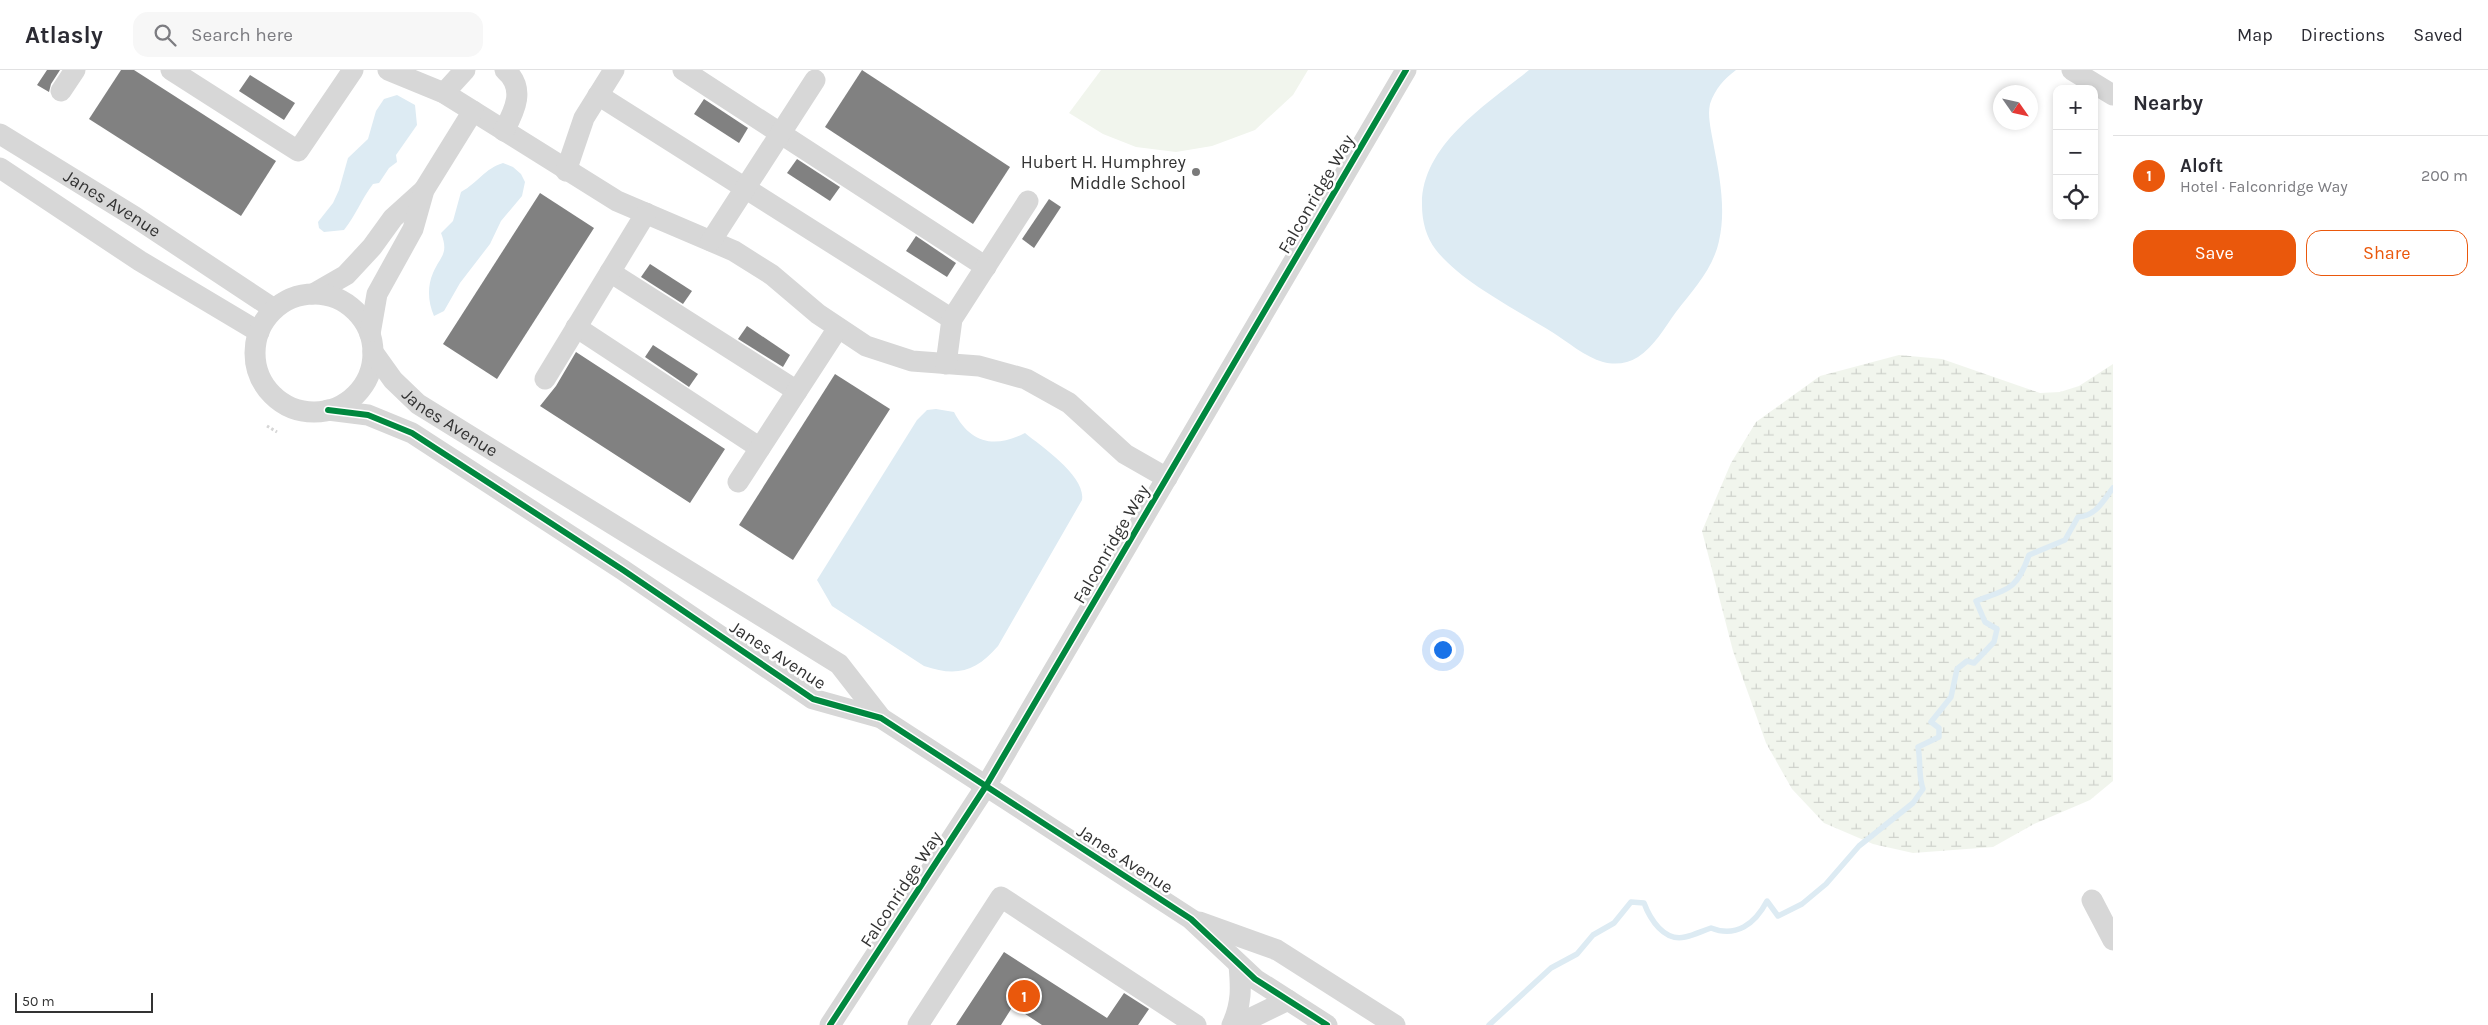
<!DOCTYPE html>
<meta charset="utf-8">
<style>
body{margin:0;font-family:Karla,sans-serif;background:#f7f7f7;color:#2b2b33}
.controls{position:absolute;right:15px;top:15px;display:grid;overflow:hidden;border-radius:10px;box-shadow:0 2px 8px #0003}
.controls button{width:45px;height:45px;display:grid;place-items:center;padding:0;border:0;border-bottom:1px solid #e1e1e2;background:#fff;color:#2b2b33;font:25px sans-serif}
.compass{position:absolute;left:1993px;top:15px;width:45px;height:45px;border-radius:50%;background:#fff;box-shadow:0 2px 8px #0003;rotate:124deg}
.scale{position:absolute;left:15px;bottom:12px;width:138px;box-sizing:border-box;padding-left:5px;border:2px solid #333;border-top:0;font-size:14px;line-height:18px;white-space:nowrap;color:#333;-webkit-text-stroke:4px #fff;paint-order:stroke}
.you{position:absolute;left:1442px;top:579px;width:18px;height:18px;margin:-12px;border:4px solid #fff;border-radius:50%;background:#1a73e8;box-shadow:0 0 0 8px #1a73e833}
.badge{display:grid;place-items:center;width:32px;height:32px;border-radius:50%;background:#ea580c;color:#fff;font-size:16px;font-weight:700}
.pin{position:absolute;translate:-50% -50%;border:2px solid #fff;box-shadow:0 1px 5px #0006}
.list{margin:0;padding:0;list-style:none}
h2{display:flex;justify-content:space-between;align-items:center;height:65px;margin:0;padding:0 20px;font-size:21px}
h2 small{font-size:16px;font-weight:400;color:#7c7c81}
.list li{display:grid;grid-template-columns:32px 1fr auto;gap:15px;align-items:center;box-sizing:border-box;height:80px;padding:0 20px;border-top:1px solid #e1e1e2}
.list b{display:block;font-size:19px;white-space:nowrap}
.list p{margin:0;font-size:16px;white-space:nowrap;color:#7c7c81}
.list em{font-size:16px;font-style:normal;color:#7c7c81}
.actions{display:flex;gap:10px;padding:15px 20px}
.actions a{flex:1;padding:11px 0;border:1px solid #ea580c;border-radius:15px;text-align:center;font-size:18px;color:#ea580c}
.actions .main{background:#ea580c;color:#fff}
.icon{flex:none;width:28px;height:28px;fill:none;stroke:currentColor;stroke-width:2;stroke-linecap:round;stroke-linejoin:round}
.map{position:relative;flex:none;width:2113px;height:955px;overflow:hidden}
header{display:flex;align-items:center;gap:30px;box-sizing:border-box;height:70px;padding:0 25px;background:#fff;border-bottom:1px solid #e1e1e2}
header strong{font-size:24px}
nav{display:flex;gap:28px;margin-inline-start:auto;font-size:18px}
.search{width:350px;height:45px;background:#f7f7f7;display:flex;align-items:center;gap:12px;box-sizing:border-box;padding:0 18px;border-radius:15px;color:#7c7c81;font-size:19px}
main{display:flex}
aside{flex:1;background:#fff}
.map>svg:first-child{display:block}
.green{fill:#f1f5ed}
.wetland{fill:url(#wetland-marsh)}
.water{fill:#ddebf3}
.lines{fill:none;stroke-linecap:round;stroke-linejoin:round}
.stream{stroke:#ddebf3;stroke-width:5.5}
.building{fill:#818181}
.path{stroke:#d6d6d6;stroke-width:3;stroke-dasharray:2.5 2.5;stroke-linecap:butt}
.minor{stroke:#d7d7d7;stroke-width:21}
.cycleway-casing{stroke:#fff;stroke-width:9}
.cycleway{stroke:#00873e;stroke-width:6}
.poi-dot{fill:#7a7a7a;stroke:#fff;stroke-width:2}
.labels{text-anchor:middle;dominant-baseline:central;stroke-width:5;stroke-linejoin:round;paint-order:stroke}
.poi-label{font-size:18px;fill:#333;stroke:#fff;text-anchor:end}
.street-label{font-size:18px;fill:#333;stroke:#fff}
</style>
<header>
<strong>Atlasly</strong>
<div class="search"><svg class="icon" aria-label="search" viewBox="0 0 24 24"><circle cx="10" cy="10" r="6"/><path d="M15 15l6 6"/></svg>Search here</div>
<nav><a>Map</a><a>Directions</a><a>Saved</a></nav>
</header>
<main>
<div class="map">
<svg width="2113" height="955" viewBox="0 0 2113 955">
<defs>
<pattern id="wetland-marsh" width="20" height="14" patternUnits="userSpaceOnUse" patternTransform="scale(1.25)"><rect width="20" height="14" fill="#f1f5ed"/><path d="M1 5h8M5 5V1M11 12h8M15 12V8" fill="none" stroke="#cfd2cc"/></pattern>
</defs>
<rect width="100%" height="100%" fill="#fff"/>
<polygon class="green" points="1101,0 1308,0 1293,25 1255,60 1212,76 1176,82 1136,77 1103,64 1069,43"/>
<polygon class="wetland" points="1899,285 1942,289 2040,323 2060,322 2079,316 2113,294 2113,711 2090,730 2034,754 1993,777 1913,783 1873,774 1824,753 1792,719 1766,673 1733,581 1702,461 1731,393 1756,352 1820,306"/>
<g class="water">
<path d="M1529,0H1736C1724,9 1715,19 1710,34C1707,47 1712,64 1714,77C1720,108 1726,140 1719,171C1713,199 1693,220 1676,242C1665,257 1654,277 1638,287C1627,294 1615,295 1603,292C1585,287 1568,272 1552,262C1517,240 1461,212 1436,180C1426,167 1422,151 1422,135C1421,75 1487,34 1529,0Z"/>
<path d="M397,25L415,35L417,55L396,85L397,92L389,98L379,113L373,114C362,128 356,145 344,160L324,162L319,158L318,152L333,133L339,120L348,88L368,69L376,41L384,29Z"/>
<path d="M503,93L513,97L521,104L525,112L522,126L501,151L490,174L460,213L444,241L434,246C428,232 427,217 433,203C441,185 449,184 441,163L453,151L461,122C479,112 484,99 503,93Z"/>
<path d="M936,339L954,342C970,373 994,379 1025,363C1042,377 1086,406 1082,430L998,576C976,602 956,607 924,596L832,536L817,510L917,350L927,340Z"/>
</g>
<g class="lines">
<path class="stream" d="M1489,955L1551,898L1577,884L1593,865L1614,853L1631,832L1644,833C1650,849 1664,872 1685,867C1694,865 1702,861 1711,858C1736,868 1755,854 1767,831L1778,846L1802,834L1826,814L1859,776L1913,733L1923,719C1918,705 1921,692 1918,677L1939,667V658L1931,652L1951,627L1957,599L1967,591L1974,593L1994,572L1997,559L1985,552L1976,531C2008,519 2017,520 2029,485L2065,470L2078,447C2096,446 2103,431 2113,418"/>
</g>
<g class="building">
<polygon points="47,0 60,0 51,14 49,22 37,15"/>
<polygon points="121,0 134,0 276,91 241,146 89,49"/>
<polygon points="862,0 1010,97 973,154 825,57"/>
<polygon points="250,5 295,33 284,50 239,21"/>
<polygon points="704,29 748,58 739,73 694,44"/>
<polygon points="797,89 840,117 830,131 787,103"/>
<polygon points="540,123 594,158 497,309 443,274"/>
<polygon points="1049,129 1061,137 1034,178 1022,169"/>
<polygon points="916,166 956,193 947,207 906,181"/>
<polygon points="650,194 692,221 683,234 641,207"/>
<polygon points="747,256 790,285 783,297 738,269"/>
<polygon points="653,275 698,304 689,317 645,287"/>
<polygon points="576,282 725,379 690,433 540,336 556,316"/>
<polygon points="835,304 890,339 793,490 739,455"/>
<polygon points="1004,882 1107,948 1124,923 1149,939 1138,955 1042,955 1013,936 1001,955 956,955"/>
</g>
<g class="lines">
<polyline class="path" points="267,356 277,362"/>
<g class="minor">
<polyline points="171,0 298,81 353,0"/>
<polyline points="388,0 444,23 617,131 734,181 772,205 818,244 866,276 912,291 979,296 1026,309 1069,333 1125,384 1167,408"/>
<polyline points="683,0 986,197"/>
<polyline points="2072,0 2113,25"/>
<polyline points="61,21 75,0"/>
<polyline points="444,23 465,0"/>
<polyline points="598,25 952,249"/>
<path d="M504,61C515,40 526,18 505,0"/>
<path id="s1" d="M0,64L135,147L274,239"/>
<polyline points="0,98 140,191 259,262"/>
<polyline points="566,101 584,48 614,0"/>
<polyline points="711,171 815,10"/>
<polyline points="610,202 797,321"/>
<polyline points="313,224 346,205 372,177 393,148 424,120"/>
<circle cx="314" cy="283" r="59"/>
<polyline points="576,257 760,378"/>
<polyline points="370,264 377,224 413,159 424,120 473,41"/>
<path id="s2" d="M373,282L393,310L418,334L839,594L881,648"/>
<polyline points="946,294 952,249 1028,131"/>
<polyline points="545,309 646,143"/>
<polyline points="328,340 368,345 412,363 623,500 813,629 881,648 1191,849 1255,909 1327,955"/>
<polyline points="738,412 838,258"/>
<polyline points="2092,830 2113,870"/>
<polyline points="1199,852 1277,880 1395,955"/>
<polyline points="830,955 986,716 1406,0"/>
<polyline points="918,955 1001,827 1196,955"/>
<path d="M1232,955C1242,934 1241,917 1239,895"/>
<polyline points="1237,955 1288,930"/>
</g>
<g class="cycleway-casing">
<g id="cycleway">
<polyline points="328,340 368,345 412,363 623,500 813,629 881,648 1191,849 1255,909 1327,955"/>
<polyline points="830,955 986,716 1406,0"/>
</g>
</g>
<use href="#cycleway" class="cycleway"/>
</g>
<circle class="poi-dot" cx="1196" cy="102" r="5"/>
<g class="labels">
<g class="poi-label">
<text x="1186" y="92">Hubert H. Humphrey<tspan x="1186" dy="21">Middle School</tspan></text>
</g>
<g class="street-label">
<text transform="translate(1316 124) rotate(-60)">Falconridge Way</text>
<text stroke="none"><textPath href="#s1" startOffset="132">Janes Avenue</textPath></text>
<text stroke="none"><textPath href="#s2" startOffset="106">Janes Avenue</textPath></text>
<text transform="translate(1111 474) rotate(-60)">Falconridge Way</text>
<text transform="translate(778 585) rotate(33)">Janes Avenue</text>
<text transform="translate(1125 789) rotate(33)">Janes Avenue</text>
<text transform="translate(901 819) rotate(-57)">Falconridge Way</text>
</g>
</g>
</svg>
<div class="controls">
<button>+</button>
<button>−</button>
<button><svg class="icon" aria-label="locate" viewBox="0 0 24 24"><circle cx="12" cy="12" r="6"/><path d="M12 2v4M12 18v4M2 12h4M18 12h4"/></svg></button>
</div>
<svg class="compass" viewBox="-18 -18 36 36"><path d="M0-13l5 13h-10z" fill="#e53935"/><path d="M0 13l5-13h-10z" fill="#7c7c81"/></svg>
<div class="scale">50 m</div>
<div class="you"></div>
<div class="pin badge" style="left:1024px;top:926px">1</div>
</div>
<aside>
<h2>Nearby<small></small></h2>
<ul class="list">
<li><span class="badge">1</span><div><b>Aloft</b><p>Hotel · Falconridge Way</p></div><em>200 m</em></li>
</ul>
<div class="actions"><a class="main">Save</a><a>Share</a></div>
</aside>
</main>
